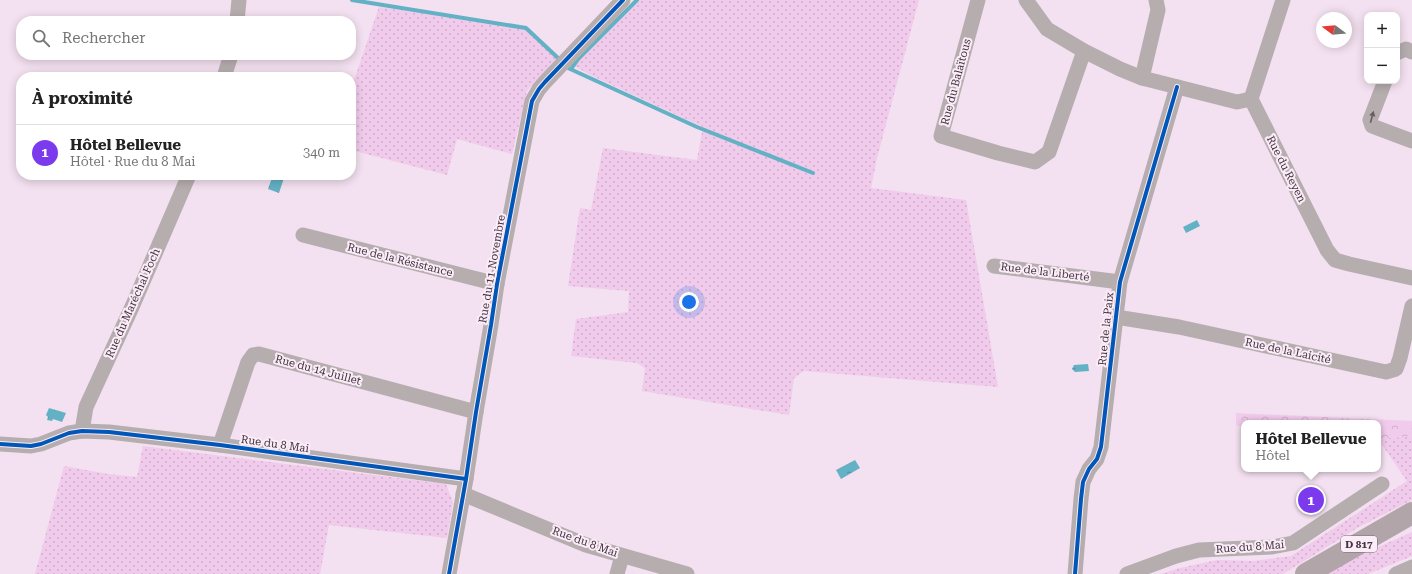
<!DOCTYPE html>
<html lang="fr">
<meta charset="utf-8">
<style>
body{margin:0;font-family:"Roboto Serif",serif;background:#f6f6f6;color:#222}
.controls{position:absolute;right:12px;top:12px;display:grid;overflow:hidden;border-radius:8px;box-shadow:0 2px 10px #0003}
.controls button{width:36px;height:36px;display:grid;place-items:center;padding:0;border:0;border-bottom:1px solid #e0e0e0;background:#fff;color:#222;font:20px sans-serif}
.compass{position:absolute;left:1316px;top:12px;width:36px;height:36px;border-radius:50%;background:#fff;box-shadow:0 2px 10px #0003;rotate:286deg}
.you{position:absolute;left:689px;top:302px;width:14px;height:14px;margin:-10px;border:3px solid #fff;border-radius:50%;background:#1a73e8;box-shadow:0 0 0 6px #1a73e833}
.badge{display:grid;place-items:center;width:26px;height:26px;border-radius:50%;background:#7c3aed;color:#fff;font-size:13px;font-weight:700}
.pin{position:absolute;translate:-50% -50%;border:2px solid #fff;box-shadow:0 1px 4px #0006}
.popup{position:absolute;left:1241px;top:420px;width:140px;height:52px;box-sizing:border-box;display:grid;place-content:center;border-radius:8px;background:#fff;filter:drop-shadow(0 1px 3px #0005);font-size:13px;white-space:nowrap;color:#767676}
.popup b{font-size:15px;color:#222}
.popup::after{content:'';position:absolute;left:50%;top:100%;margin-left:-8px;border:8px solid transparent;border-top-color:#fff}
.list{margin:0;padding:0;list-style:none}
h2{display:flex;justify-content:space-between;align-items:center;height:52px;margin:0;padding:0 16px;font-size:17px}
h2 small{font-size:13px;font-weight:400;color:#767676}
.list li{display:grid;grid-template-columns:26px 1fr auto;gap:12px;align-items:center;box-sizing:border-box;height:56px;padding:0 16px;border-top:1px solid #e0e0e0}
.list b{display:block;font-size:15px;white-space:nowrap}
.list p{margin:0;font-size:13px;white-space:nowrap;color:#767676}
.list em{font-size:13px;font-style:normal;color:#767676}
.icon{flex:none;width:22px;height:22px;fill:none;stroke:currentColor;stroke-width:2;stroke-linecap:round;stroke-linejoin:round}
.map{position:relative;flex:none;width:1412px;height:574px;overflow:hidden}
.search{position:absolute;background:#fff;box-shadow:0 2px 10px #0003;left:16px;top:16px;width:340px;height:44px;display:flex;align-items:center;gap:10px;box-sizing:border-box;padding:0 14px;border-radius:16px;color:#767676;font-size:15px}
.panel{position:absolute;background:#fff;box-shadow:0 2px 10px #0003;left:16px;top:72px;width:340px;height:108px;border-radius:16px}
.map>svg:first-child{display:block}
.grass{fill:url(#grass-dots)}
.forest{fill:url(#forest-crowns)}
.water{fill:url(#water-ripples)}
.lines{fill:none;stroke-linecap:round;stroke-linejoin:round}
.stream{stroke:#63b1c4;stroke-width:4}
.street{stroke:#b6adaf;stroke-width:15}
.primary{stroke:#b2a5a9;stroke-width:22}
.cycleway-casing{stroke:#fbecf8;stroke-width:6}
.cycleway{stroke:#0057b8;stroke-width:4}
.oneway{fill:#6a5e66}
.labels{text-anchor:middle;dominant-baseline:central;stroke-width:4;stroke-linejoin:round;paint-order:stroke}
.shield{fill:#fbecf8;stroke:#796b76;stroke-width:1}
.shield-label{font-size:10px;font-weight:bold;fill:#41343f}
.street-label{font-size:11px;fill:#41343f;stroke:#fbecf8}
</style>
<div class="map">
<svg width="1412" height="574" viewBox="0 0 1412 574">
<defs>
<pattern id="grass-dots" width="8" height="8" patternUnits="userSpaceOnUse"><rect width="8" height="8" fill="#f1cbeb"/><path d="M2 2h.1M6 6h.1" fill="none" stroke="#d0afcb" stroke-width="1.8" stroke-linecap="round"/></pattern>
<pattern id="forest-crowns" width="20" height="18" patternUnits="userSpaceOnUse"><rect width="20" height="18" fill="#f1cbeb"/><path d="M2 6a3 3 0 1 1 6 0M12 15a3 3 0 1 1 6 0" fill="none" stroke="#d0afcb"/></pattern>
<pattern id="water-ripples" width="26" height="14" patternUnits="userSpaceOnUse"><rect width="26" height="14" fill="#63b1c4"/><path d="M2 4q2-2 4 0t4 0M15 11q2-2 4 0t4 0" fill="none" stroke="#5391a1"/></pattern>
</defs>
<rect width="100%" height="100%" fill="#f3e0f0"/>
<g class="grass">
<polygon points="635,0 919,0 877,158 871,188 966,200 998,387 804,371 794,378 789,415 642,391 645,368 637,363 571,356 576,319 628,312 629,291 568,286 580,208 591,210 603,148 697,160 703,127 590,75 571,64"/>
<polygon points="379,7 526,28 558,58 527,91 512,154 457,139 447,175 351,150 351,89"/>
<polygon points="1412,436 1412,500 1359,527 1283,574 1160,574 1180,568 1217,560 1254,561 1291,556 1407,481 1378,439"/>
<polygon points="143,446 446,484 453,502 447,538 329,525 320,574 35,574 64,466 108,474 137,477"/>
<polygon points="1412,532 1412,556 1368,574 1323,574 1340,564"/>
</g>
<polygon class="forest" points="1236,413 1412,421 1412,436 1378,439 1378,423 1321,421 1320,423 1244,423 1244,428 1236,425"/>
<g class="water">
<polygon points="273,175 285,175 279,193 268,189"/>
<polygon points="1197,220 1200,226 1186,233 1183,227"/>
<polygon points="1088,364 1089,371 1075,372 1072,369 1074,365"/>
<polygon points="49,408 66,413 62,422 53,419 52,421 47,420 48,417 46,415"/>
<polygon points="855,460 860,468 841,479 836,470"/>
</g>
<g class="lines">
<g class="stream">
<polyline points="352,0 526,28 558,58"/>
<polyline points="568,68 697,127 813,173"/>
<polyline points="571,69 578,59 637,0"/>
</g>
<g class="street">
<polyline points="978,0 941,136 998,153 1035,162 1049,152 1084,51"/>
<polyline points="1026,0 1047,29 1084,51 1120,69 1142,78 1237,102 1251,99"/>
<polyline points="1283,0 1251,99 1327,250 1335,260 1349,264 1412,278"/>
<polyline points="237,21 239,0"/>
<polyline points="1397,53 1406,49 1412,52"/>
<polyline points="224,77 231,55"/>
<polyline points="1142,78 1158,10 1156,0"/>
<polyline points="1385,81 1370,120 1372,126 1412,141"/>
<polyline points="303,235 497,284"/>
<polyline points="994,266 1120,282"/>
<polyline points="1116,317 1179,327 1386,372 1396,369 1400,358 1412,306"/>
<polyline points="82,431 86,407 132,307 189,175"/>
<polyline points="0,444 31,446 41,444 69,433 82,431 109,432 220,445 466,479"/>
<polyline points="220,445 248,362 253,355 259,354 476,412"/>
<polyline points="463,494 586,545 687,574"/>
<polyline points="449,574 466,479 476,412 491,325 497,284 532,101 539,89 545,82 623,0"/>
<polyline points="617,574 622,556"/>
<polyline points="1075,574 1081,499 1083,482 1089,469 1097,459 1101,447 1120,282 1177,87"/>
<polyline points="1127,574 1176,556 1199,550 1272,547 1293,543 1382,484"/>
<polyline points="1396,574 1412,567"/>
</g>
<polyline class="primary" points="1306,574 1412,513"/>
<g class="cycleway-casing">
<g id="cycleway">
<polyline points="0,444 31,446 41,444 69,433 82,431 109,432 220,445 466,479"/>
<polyline points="449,574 466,479 476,412 491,325 497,284 532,101 539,89 545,82 623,0"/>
<polyline points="1075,574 1081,499 1083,482 1089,469 1097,459 1101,447 1120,282 1177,87"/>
</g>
</g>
<use href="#cycleway" class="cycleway"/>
</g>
<defs><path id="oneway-solid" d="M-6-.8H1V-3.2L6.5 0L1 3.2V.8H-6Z"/></defs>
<use class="oneway" href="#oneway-solid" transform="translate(1372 117) rotate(-75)"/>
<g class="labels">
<rect class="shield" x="1341" y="536" width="36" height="16" rx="3"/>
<g class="shield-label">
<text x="1359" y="544">D 817</text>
</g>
<g class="street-label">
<text transform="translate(956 82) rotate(-75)">Rue du Balaïtous</text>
<text transform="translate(1286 169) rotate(63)">Rue du Reyen</text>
<text transform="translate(400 260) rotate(14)">Rue de la Résistance</text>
<text transform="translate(492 269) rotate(-80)">Rue du 11 Novembre</text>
<text transform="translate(1045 272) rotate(7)">Rue de la Liberté</text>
<text transform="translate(133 303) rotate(-66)">Rue du Maréchal Foch</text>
<text transform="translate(1106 329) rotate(-84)">Rue de la Paix</text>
<text transform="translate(1288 351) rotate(12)">Rue de la Laicité</text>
<text transform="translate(318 370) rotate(15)">Rue du 14 Juillet</text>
<text transform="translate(275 444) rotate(8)">Rue du 8 Mai</text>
<text transform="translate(585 542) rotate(20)">Rue du 8 Mai</text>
<text transform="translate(1250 547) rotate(-4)">Rue du 8 Mai</text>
</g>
</g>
</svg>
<div class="controls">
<button>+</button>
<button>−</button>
</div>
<svg class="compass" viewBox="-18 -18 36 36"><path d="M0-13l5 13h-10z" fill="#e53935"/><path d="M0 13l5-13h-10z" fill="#767676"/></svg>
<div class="you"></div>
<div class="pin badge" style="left:1311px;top:500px">1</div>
<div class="popup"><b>Hôtel Bellevue</b>Hôtel</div>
<div class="search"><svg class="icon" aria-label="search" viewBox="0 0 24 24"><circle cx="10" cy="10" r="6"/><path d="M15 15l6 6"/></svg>Rechercher</div>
<section class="panel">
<h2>À proximité<small></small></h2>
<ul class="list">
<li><span class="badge">1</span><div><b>Hôtel Bellevue</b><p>Hôtel · Rue du 8 Mai</p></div><em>340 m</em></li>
</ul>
</section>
</div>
